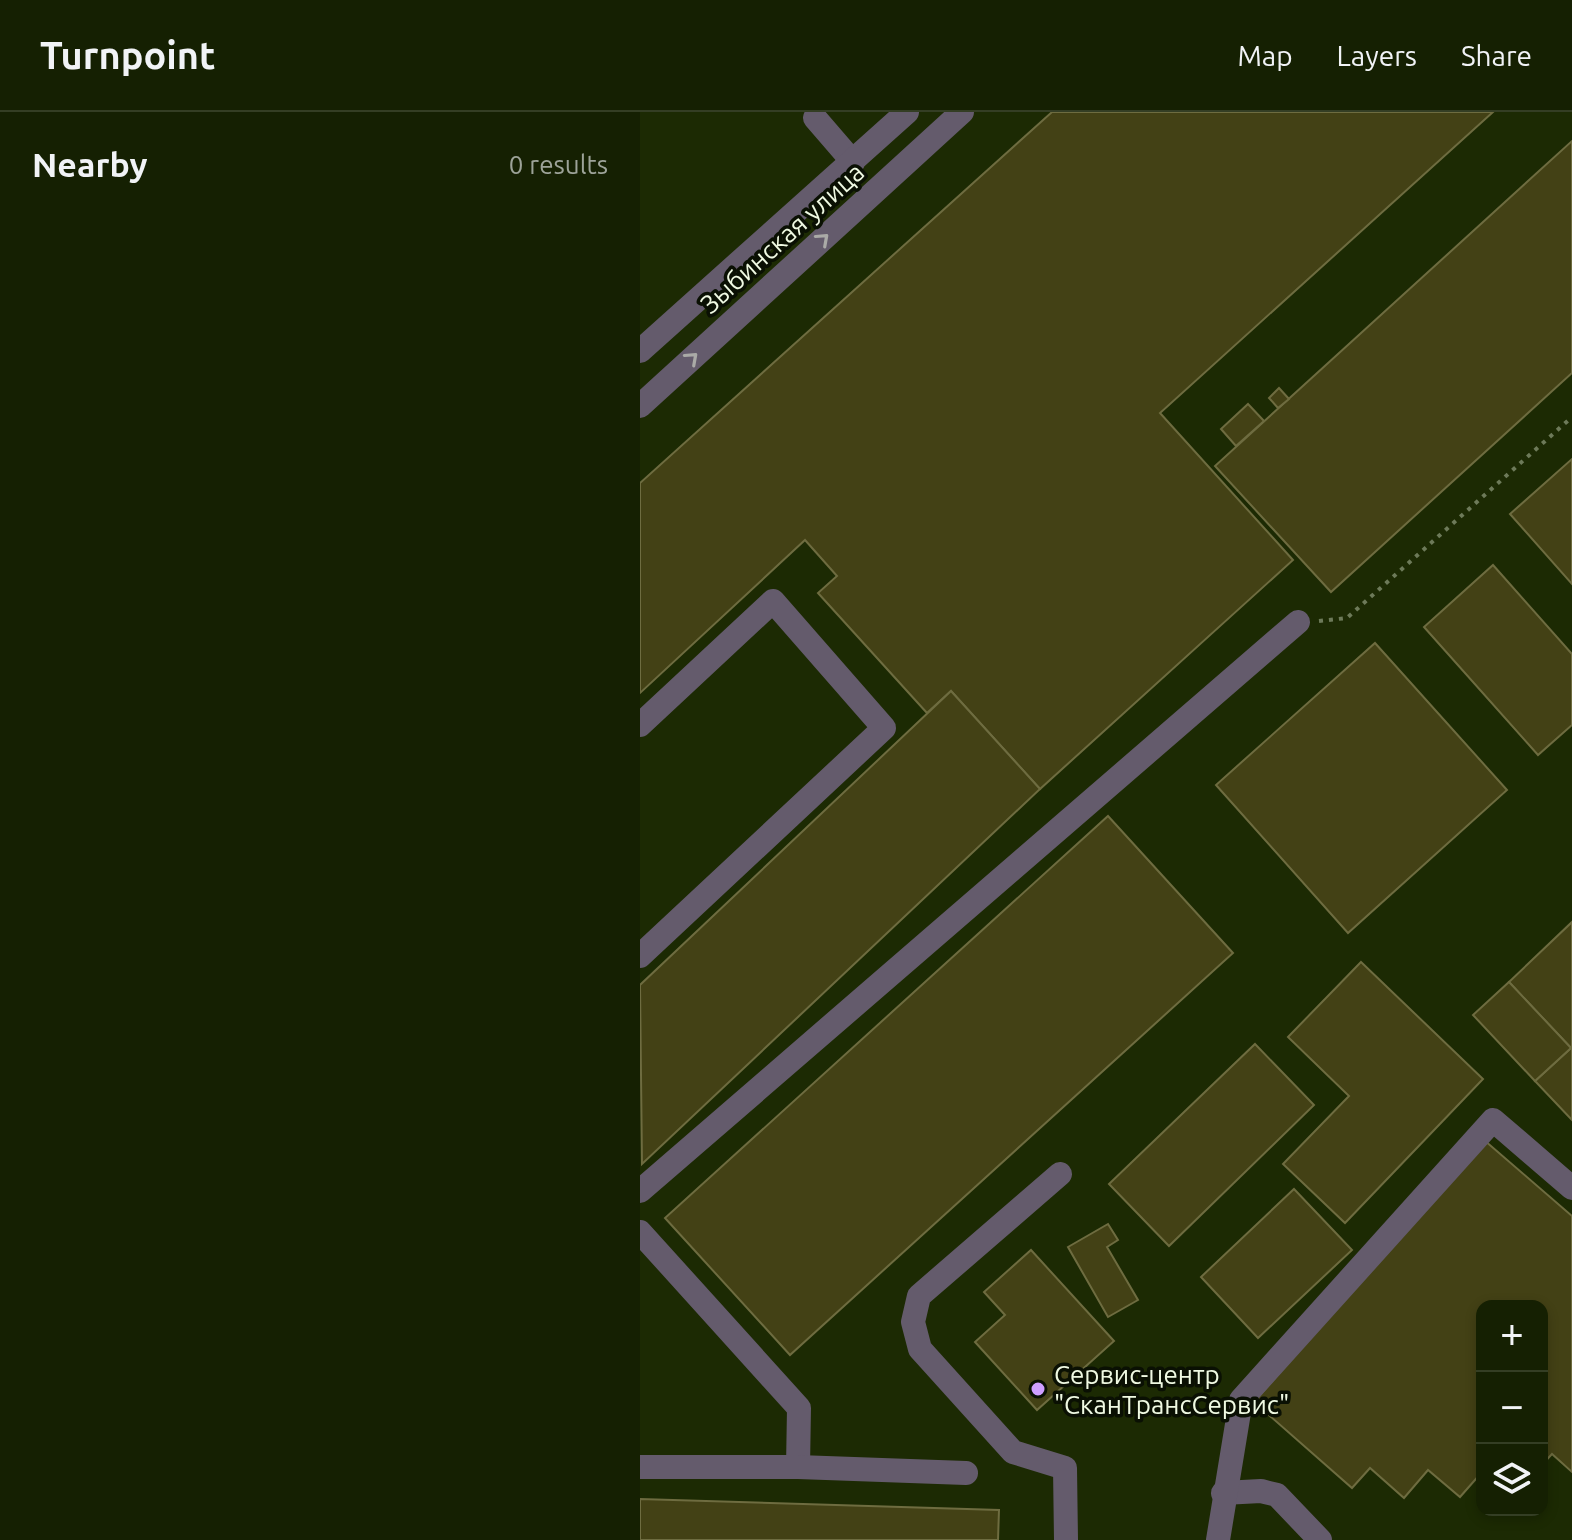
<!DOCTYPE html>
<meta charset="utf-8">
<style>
body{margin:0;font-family:Ubuntu,sans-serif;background:#1e280c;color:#f1f3f6}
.controls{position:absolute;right:24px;bottom:24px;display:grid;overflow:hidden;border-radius:16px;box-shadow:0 4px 12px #0003}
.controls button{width:72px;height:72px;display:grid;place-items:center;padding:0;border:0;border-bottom:2px solid #343e24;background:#152002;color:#f1f3f6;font:40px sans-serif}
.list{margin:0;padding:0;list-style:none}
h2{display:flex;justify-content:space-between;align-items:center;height:104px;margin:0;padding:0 32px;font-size:34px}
h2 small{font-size:26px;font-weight:400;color:#9da399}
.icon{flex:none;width:44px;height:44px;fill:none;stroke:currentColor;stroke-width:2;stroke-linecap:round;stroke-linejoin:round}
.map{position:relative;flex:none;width:932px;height:1428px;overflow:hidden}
header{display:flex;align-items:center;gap:48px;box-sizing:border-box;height:112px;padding:0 40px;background:#152002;border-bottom:2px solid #343e24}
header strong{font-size:38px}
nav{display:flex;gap:44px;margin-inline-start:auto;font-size:28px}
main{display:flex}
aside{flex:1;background:#152002}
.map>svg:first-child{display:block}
.building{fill:#434115;stroke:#6e6c40;stroke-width:2}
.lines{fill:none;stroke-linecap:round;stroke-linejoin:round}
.path{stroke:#6d7a59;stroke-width:4;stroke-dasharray:4 6;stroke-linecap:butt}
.minor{stroke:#645b6c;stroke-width:24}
.oneway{stroke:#aaaaa7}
.poi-dot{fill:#cf9eff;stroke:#0a1003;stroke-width:3}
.labels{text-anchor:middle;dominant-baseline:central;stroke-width:7;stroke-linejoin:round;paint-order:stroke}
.street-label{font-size:26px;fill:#eff9e2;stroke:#0a1003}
.poi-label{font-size:26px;fill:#eff9e2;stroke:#0a1003;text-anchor:start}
</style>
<header>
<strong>Turnpoint</strong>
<nav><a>Map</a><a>Layers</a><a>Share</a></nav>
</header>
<main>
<aside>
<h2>Nearby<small>0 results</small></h2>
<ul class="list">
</ul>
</aside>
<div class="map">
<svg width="932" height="1428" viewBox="0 0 932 1428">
<rect width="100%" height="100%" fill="#1c2a03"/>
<g class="building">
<polygon points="412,0 853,0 520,301 653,448 400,677 311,579 287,601 178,481 197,464 165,428 0,581 0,371"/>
<polygon points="932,29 932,261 691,480 575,354"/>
<polygon points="639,276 649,287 638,296 629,286"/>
<polygon points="608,292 624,309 596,334 581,317"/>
<polygon points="932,347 932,472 870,402"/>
<polygon points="853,453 932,542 932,613 898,643 784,515"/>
<polygon points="735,531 867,678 708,821 576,673"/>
<polygon points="311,579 400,677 2,1052 0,873"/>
<polygon points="468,704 593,841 150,1243 25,1106"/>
<polygon points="932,810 932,1008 895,969 931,936 869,870"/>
<polygon points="721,850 843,967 705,1111 643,1052 709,984 648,925"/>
<polygon points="869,870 931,936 895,969 833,903"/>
<polygon points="615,932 674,993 529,1134 469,1072"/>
<polygon points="844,1028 932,1104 932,1360 912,1342 902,1353 902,1194 842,1194 842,1360 820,1385 788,1358 764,1386 730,1356 712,1376 614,1290"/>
<polygon points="654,1077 712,1138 618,1226 561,1165"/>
<polygon points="468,1112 478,1128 467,1135 498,1188 468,1205 428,1135"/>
<polygon points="391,1138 474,1229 397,1298 335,1230 365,1203 344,1180"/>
<polygon points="0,1387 359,1398 358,1428 0,1428"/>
</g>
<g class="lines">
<polyline class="path" points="679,509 707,506 932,305"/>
<g class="minor">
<polyline points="175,6 213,50"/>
<polyline points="0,239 267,0"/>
<polyline points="0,294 322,0"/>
<polyline points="0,613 133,489 244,616 0,844"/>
<polyline points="420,1062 279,1184 273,1210 280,1237 373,1340 425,1356 426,1428"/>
<polyline points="0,1079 658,510"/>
<polyline points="0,1120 159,1296 158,1355"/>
<polyline points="0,1355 158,1355 326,1361"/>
<polyline points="583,1381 621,1379 637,1383 680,1428"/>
<polyline points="578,1428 601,1288 853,1008 932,1076"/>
</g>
</g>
<defs><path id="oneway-chevron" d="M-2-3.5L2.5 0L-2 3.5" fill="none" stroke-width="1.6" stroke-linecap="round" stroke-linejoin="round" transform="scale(2)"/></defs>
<g class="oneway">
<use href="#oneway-chevron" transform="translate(183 127) rotate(-42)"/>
<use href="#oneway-chevron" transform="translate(52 246) rotate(-42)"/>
</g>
<circle class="poi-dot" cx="398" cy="1277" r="8"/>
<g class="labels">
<g class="street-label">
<text transform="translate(142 126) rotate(-42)">Зыбинская улица</text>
</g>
<g class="poi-label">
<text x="414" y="1262">Сервис-центр<tspan x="414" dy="30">"СканТрансСервис"</tspan></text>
</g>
</g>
</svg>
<div class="controls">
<button>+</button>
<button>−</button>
<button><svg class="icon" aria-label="layers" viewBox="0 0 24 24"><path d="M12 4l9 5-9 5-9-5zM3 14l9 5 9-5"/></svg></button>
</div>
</div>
</main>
